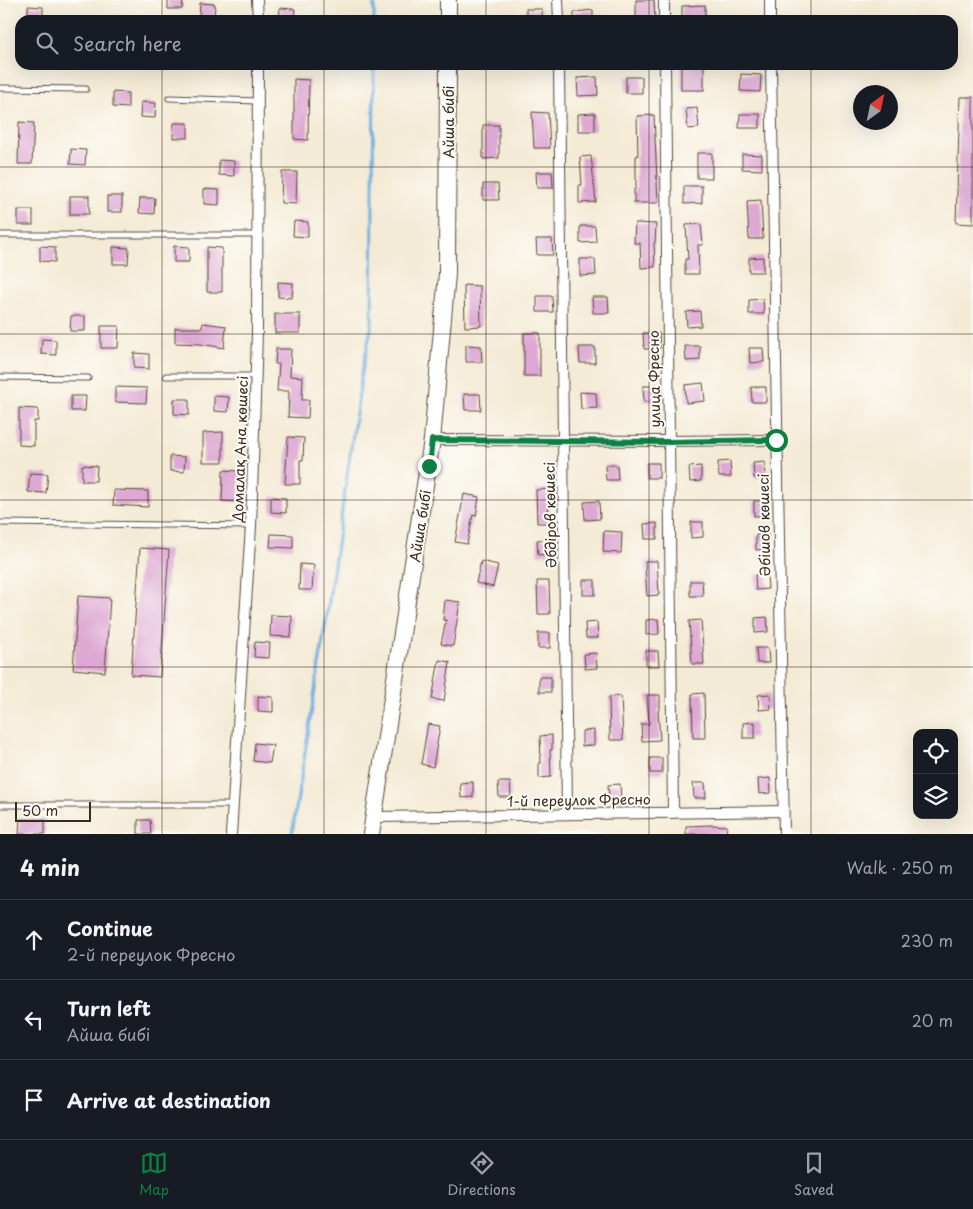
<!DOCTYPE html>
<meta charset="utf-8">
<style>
body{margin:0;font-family:"Playpen Sans",sans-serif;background:#242831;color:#f1f3f6}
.controls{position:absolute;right:15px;bottom:15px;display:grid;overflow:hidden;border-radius:10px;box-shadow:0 5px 20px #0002}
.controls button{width:45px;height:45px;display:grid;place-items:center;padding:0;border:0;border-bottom:1px solid #363941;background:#171b24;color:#f1f3f6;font:25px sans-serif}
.compass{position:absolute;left:853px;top:85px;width:45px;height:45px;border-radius:50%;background:#171b24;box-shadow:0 5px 20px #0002;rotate:33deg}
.scale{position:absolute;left:15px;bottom:12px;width:76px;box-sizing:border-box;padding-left:5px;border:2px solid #3b2a1e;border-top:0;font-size:14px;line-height:18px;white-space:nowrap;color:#3b2a1e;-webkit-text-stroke:4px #fdfcf7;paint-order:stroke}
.stop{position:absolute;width:15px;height:15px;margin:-11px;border:4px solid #0b8043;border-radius:50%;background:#fff}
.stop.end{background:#0b8043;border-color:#fff;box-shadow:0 1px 5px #0008}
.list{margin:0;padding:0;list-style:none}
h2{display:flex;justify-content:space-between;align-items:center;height:65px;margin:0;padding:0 20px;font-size:21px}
h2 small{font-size:16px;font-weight:400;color:#9ea1a6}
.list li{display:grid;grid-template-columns:32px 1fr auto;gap:15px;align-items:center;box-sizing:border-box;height:80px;padding:0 20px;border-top:1px solid #363941}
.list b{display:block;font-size:19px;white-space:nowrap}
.list p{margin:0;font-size:16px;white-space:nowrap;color:#9ea1a6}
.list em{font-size:16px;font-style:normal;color:#9ea1a6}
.icon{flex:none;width:28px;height:28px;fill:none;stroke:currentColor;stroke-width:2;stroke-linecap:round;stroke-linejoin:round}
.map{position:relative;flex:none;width:973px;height:834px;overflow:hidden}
.search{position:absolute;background:#171b24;box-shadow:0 5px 20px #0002;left:15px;right:15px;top:15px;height:55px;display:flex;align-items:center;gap:12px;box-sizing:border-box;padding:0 18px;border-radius:15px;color:#9ea1a6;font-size:19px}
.sheet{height:305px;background:#171b24}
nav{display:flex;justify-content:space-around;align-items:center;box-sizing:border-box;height:70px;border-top:1px solid #363941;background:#171b24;font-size:14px;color:#9ea1a6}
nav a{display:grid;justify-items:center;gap:2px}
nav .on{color:#0b8043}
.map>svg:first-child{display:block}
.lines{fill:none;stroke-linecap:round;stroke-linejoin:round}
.stream{stroke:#69acde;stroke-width:3}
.building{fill:#dda8d3}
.service-casing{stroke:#57473a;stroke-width:7}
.minor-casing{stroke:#57473a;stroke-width:12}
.primary-casing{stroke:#57473a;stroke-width:18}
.service{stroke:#fff;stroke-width:5}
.minor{stroke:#fff;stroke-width:10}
.primary{stroke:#fff;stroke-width:16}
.route{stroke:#0b8043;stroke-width:6}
.grid{fill:none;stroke:#3b2a1e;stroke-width:1;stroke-opacity:0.55}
.labels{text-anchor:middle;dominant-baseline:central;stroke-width:4;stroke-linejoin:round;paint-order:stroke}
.street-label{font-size:14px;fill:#3b2a1e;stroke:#fdfcf7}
</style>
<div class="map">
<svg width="973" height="834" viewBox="0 0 973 834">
<rect width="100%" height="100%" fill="#fdfcf7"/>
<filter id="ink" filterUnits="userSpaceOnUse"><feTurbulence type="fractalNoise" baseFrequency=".02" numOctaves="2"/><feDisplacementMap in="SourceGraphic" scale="10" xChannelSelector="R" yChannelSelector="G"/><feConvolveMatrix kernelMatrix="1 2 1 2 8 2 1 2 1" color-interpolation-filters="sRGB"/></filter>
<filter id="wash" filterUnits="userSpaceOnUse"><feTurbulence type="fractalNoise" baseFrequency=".0096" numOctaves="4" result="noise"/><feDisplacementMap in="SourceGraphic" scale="20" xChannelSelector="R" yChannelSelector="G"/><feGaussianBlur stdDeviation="1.12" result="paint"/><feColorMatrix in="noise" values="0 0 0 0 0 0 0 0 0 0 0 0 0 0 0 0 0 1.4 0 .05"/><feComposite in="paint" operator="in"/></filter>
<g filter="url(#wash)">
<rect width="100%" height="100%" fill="#f4ebd6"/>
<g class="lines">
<g class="stream">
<polyline points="374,20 374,0"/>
<polyline points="292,834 326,621 362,372 372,324 374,65"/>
</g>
</g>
<g id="blocks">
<g class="building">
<polygon points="168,0 183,0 182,9 168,9"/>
<polygon points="636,0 654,0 655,20 636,20"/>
<polygon points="200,3 215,4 214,19 199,19"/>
<polygon points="705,5 705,20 682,20 682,6"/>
<polygon points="28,6 43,7 43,20 28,20"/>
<polygon points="280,8 295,9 294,20 279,20"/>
<rect x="526" y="9" width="16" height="11"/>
<polygon points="593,10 593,20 574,20 574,12"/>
<rect x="681" y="65" width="23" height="25"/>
<polygon points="741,74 761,75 760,92 740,91"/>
<polygon points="597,77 598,95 578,96 577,78"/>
<rect x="626" y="77" width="16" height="16"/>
<polygon points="294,79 309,80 308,140 294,139"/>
<polygon points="113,92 128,93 128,108 113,107"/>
<polygon points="960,97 973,97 973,224 956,223"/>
<polygon points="141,102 156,103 155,118 140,117"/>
<polygon points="697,108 699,128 688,129 686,109"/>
<polygon points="532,112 548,113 550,148 534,148"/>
<polygon points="595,113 595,131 578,131 578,114"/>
<polygon points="740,114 760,114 760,128 739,128"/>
<polygon points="654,115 658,203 634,203 634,189 636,188 636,156 638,156 637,116"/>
<polygon points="19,122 34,123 32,164 18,164"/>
<polygon points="174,123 188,123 188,138 173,138"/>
<polygon points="483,125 499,125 499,158 483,159"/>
<polygon points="71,149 86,150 85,165 70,164"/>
<rect x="697" y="153" width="15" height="25"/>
<polygon points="742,154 762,155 762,170 742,169"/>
<polygon points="591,156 596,202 579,203 579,185 582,185 580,157"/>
<polygon points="219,160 234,161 234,176 219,175"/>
<polygon points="282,172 297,172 296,204 281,203"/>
<polygon points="536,172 552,172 553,188 537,188"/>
<polygon points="483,184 498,184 499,200 483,200"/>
<polygon points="684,186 702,186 702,203 684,204"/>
<polygon points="204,189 219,190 219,205 204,204"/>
<rect x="70" y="196" width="19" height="18"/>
<rect x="107" y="196" width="15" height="16"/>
<polygon points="140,198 155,198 154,214 139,213"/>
<polygon points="761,200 763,239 749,239 747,201"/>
<rect x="18" y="210" width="15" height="15"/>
<polygon points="294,221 308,222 308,237 293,236"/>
<polygon points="635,223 656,224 655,243 654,243 655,267 641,268 640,243 634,243"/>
<polygon points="701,224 703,245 698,245 699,274 685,274 685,259 688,259 686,225"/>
<polygon points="580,226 595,226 596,242 580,243"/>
<polygon points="536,239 552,239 553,255 537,255"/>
<polygon points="40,246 55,247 55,262 40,261"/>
<polygon points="174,246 189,247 189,262 174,262"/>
<polygon points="113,247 129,248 128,264 113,264"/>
<polygon points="207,247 222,248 222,292 207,292"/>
<polygon points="763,257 763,272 749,272 749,258"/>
<polygon points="580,259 595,259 596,275 580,276"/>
<polygon points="278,282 293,283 292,298 278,297"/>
<polygon points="464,285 480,286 481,326 465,327"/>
<polygon points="537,296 552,296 553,312 537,312"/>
<polygon points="592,297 608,297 609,313 593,313"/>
<polygon points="763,299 764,314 749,314 749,300"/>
<polygon points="700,311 701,326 687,327 686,312"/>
<rect x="275" y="314" width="25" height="19"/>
<polygon points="71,316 85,316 85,331 70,331"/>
<polygon points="203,323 226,326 224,348 201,344 175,343 175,328 202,328"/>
<polygon points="101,326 119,326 118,348 101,348"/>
<rect x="524" y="333" width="16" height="43"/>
<polygon points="643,333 659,333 660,349 644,349"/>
<polygon points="42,339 56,340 56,355 41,354"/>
<polygon points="466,345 481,346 482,362 466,362"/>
<polygon points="685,346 700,346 700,360 686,361"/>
<polygon points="579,347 595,347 595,363 580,363"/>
<polygon points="749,348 763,348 764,362 750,363"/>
<polygon points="276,349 291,349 290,376 303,377 302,400 309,400 308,418 288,417 289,391 277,391 279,364 275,364"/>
<polygon points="134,353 149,354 149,369 134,368"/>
<polygon points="703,383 705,401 686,403 685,385"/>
<polygon points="643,386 659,386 659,402 644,402"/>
<polygon points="115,387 147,388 146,403 115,402"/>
<polygon points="751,387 766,387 766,402 752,402"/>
<polygon points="580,392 596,393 597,408 581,409"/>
<polygon points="464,394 480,394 481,410 465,410"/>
<polygon points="71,396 86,396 85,411 71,411"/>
<polygon points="214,396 229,397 228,412 214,411"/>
<polygon points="174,399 189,399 189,415 174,414"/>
<polygon points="19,408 38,409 38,421 34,421 34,446 19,445"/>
<polygon points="223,432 223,462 203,462 203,433"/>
<polygon points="288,437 304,438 303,460 300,460 300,484 285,484"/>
<polygon points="170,456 185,457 184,472 170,471"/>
<polygon points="730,461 731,477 719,477 718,462"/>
<polygon points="765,462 766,477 754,478 753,463"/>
<rect x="647" y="463" width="12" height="15"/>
<polygon points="82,465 97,466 96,481 82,481"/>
<polygon points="605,465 617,465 618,480 606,480"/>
<polygon points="701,466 701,481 690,482 689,467"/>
<polygon points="223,470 240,471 239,502 222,501"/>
<polygon points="30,473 48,474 46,493 28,492"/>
<polygon points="548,489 549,523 537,523 536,490"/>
<polygon points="114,490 148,491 148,507 113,505"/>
<polygon points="464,494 479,497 476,516 473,515 467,544 455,542"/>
<polygon points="271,497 286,498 286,513 271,512"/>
<polygon points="599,501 600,519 585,520 584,502"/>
<rect x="754" y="501" width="12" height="15"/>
<polygon points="691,522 703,522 703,537 691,538"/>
<polygon points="657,523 657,539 645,539 644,524"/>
<polygon points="604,531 622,532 621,553 603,552"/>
<polygon points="271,534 293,535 293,548 270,547"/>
<polygon points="768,534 768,549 756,550 756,535"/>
<polygon points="549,539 550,554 538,555 537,540"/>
<polygon points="140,548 169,550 160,677 131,675"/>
<polygon points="481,561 498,565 493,587 476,583"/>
<polygon points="645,561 657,561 659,595 647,596"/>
<polygon points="300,564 314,565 312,590 299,590"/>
<polygon points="767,574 768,589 756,590 755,575"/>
<rect x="583" y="580" width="12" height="15"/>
<polygon points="537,581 549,581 550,614 538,614"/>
<polygon points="690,581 702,581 703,596 690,596"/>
<polygon points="78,596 110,598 105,672 73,669"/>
<polygon points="445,600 460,602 453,646 441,644 446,620 443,620"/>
<polygon points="271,615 292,616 291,637 270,636"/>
<polygon points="767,617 768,632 755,633 755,618"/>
<polygon points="658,619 659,634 646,635 646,620"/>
<polygon points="701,620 704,664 692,664 689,621"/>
<polygon points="597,622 598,638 586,638 585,623"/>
<rect x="538" y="633" width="12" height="15"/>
<polygon points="255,642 270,643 269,658 254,657"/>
<polygon points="756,648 768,648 769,663 757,663"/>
<polygon points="646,651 658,651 659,666 646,666"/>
<polygon points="596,653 597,668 585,669 584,654"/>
<polygon points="439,660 450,662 444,701 432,699"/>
<rect x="539" y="677" width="12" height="15"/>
<polygon points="704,693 705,738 693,738 692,694"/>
<polygon points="770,694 771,709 759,710 758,695"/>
<polygon points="647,695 660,695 660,710 658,710 660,740 642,741 641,724 649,724"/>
<polygon points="258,696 273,697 273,712 258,711"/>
<polygon points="621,696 623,740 610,740 609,697"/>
<polygon points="755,722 755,738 743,738 743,723"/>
<polygon points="428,724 440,726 433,767 421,764"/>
<polygon points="594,730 594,745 582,746 582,731"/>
<polygon points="552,735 552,750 550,750 551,777 539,778 539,763 541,763 540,736"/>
<polygon points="255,743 273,745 270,763 253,761"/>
<rect x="650" y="758" width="12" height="15"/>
<polygon points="770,778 771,793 759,794 758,779"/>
<polygon points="473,782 473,797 461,798 460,783"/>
<polygon points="498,782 510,782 511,797 499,797"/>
<polygon points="693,783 705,783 706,798 694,798"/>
<polygon points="620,784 621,799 609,800 608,785"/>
<polygon points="20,819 45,820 45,834 19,834"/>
<polygon points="138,820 150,820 151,834 138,834"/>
<polygon points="712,825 727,826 726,834 686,834 686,826"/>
</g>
</g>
</g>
<g filter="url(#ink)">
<use href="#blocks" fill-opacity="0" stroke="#57473a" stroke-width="1"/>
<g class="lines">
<g class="service-casing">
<g id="service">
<polyline points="0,88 86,89"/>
<polyline points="169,98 258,101"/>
<polyline points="0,235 257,235"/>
<polyline points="166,376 256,376"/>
<polyline points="0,377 88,378"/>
<polyline points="0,523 251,526"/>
<polyline points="0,805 233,805"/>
</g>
</g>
<g class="minor-casing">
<g id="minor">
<polyline points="257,0 258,20"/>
<polyline points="558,0 559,20"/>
<polyline points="664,0 664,20"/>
<polyline points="770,0 770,20"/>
<polyline points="559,65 567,814"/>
<polyline points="665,65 673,813"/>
<polyline points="771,65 784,834"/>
<polyline points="432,440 668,441 776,440"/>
<polyline points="375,817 783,811"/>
<polyline points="231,834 251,526 257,333 258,65"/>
</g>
</g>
<g class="primary-casing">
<g id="primary">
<polyline points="448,20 448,0"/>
<polyline points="371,834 432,440 447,274 448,65"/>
</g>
</g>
<use href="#service" class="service"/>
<use href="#minor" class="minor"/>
<use href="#primary" class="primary"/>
</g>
</g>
<g class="lines" filter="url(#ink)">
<polyline class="route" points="429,466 432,440 668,442 776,440"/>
</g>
<path class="grid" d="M162,0V20M324,0V20M486,0V20M649,0V20M811,0V20M162,65V834M324,65V834M486,65V834M649,65V834M811,65V834M0,167H973M0,334H973M0,500H973M0,667H973"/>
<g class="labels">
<g class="street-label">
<text transform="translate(448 122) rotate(-90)">Айша бибі</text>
<text transform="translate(654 379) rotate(-91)">улица Фресно</text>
<text transform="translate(240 449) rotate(-88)">Домалақ Ана көшесі</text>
<text transform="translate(550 515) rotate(-91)">Әбдіров көшесі</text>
<text transform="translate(764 525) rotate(-91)">Әбішов көшесі</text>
<text transform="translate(420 526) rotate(-81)">Айша бибі</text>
<text transform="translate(579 800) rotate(-1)">1-й переулок Фресно</text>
</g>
</g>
</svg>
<div class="controls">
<button><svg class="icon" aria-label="locate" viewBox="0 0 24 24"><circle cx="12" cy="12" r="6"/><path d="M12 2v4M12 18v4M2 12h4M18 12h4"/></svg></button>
<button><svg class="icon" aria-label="layers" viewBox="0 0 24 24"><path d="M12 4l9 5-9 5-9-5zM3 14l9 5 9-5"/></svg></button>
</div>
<svg class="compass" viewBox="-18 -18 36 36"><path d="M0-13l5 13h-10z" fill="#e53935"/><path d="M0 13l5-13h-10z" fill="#9ea1a6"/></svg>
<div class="scale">50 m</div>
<div class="stop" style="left:776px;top:440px"></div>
<div class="stop end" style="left:429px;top:466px"></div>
<div class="search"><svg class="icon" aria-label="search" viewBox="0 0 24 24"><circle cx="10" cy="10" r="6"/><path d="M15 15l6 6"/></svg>Search here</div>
</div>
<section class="sheet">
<h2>4 min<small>Walk · 250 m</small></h2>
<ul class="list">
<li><svg class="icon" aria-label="ahead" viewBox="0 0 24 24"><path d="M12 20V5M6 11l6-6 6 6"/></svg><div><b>Continue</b><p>2-й переулок Фресно</p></div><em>230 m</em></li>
<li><svg class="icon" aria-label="left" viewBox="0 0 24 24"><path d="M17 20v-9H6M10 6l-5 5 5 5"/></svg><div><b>Turn left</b><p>Айша бибі</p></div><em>20 m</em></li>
<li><svg class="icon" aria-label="arrive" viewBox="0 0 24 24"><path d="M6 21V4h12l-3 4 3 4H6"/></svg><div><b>Arrive at destination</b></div></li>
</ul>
</section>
<nav>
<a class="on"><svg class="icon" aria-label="map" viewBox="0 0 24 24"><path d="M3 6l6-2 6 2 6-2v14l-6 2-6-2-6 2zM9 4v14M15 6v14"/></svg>Map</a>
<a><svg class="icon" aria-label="directions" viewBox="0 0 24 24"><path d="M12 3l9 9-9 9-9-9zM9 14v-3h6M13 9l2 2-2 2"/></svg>Directions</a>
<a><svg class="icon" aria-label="saved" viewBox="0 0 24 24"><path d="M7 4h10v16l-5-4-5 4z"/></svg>Saved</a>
</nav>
